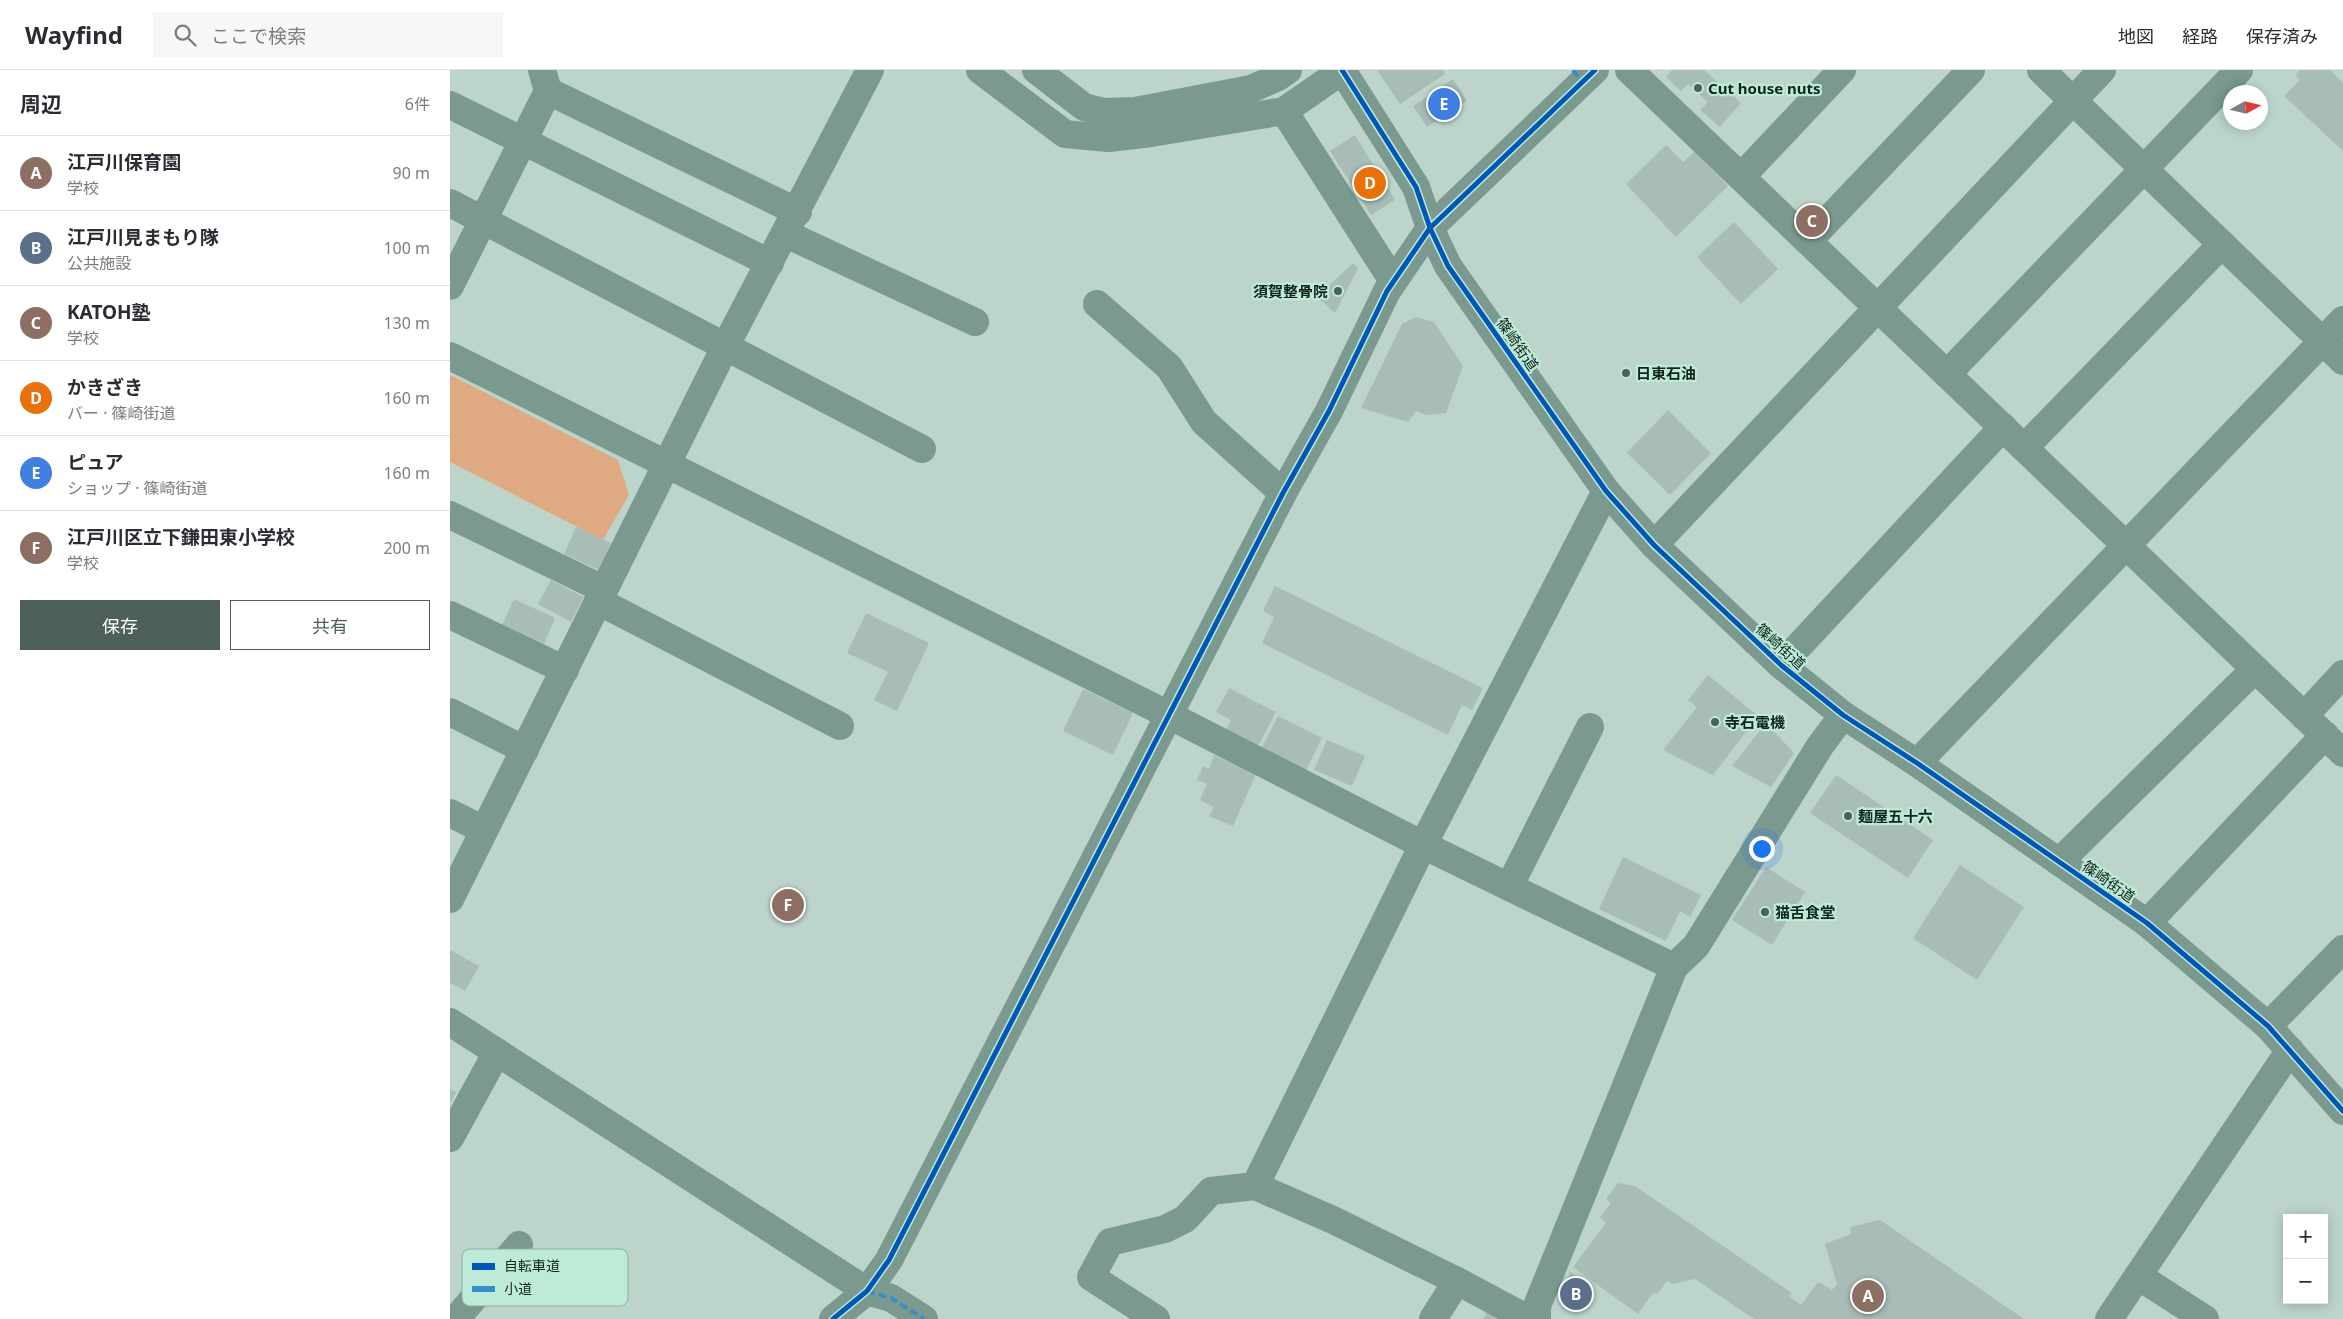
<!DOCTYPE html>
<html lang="ja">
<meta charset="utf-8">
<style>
body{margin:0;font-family:"Noto Sans","Noto Sans JP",sans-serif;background:#f7f7f7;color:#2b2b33}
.controls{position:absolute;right:15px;bottom:15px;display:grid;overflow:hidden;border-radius:0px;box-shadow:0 2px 12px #0003}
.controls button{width:45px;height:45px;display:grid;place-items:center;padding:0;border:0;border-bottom:1px solid #e1e1e2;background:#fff;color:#2b2b33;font:25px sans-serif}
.compass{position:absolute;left:1773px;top:15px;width:45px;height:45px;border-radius:50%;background:#fff;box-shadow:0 2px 12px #0003;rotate:82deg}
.you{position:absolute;left:1311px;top:778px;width:18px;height:18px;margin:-12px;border:4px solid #fff;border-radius:50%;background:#1a73e8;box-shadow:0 0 0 8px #1a73e833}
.badge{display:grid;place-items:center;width:32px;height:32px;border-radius:50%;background:#4d6159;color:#fff;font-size:16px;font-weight:700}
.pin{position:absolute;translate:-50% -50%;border:2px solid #fff;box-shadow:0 1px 5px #0006}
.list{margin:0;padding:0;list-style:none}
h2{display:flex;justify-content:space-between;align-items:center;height:65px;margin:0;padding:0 20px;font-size:21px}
h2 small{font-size:16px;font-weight:400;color:#7c7c81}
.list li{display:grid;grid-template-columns:32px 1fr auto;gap:15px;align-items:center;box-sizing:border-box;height:75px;padding:0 20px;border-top:1px solid #e1e1e2}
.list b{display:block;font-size:19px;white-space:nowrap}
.list p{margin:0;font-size:16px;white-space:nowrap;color:#7c7c81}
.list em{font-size:16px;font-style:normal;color:#7c7c81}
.actions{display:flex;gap:10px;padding:15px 20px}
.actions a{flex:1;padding:11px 0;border:1px solid #4d6159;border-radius:0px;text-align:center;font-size:18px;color:#4d6159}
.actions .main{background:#4d6159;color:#fff}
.icon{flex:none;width:28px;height:28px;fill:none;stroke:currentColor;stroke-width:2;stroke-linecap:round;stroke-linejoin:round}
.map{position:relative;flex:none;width:1893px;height:1249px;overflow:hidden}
header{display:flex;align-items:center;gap:30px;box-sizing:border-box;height:70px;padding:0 25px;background:#fff;border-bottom:1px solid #e1e1e2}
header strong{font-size:24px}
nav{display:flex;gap:28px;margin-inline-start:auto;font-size:18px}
.search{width:350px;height:45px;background:#f7f7f7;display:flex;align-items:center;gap:12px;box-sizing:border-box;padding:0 18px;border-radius:0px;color:#7c7c81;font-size:19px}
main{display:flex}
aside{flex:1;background:#fff}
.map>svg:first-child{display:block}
.green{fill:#dfaa81}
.building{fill:#a8bdb7}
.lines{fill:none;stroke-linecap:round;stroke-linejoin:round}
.minor{stroke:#7b998e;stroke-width:28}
.quiet{stroke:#368eca;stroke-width:4;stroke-dasharray:8 4;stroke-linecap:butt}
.cycleway-casing{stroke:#beebd8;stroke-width:8}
.cycleway{stroke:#0057b8;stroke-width:5}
.poi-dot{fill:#4d6159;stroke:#beebd8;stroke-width:2}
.labels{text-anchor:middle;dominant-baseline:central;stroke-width:4.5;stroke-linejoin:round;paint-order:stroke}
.poi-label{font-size:15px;font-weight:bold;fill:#11231c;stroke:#beebd8;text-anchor:start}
.street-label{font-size:15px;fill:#11231c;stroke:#beebd8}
.key{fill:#beebd8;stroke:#8aafa0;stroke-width:1}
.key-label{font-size:14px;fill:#11231c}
</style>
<header>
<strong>Wayfind</strong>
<div class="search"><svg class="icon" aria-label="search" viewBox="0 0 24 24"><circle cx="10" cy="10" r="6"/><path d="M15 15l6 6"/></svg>ここで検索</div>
<nav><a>地図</a><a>経路</a><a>保存済み</a></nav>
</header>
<main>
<aside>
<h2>周辺<small>6件</small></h2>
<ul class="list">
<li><span class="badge" style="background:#8d6e63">A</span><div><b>江戸川保育園</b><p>学校</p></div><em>90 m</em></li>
<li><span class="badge" style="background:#5c6f8a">B</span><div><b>江戸川見まもり隊</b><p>公共施設</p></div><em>100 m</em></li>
<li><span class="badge" style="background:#8d6e63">C</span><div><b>KATOH塾</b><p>学校</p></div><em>130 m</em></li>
<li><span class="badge" style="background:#e8710a">D</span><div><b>かきざき</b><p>バー · 篠崎街道</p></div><em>160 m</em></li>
<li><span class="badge" style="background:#3f7fe0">E</span><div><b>ピュア</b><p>ショップ · 篠崎街道</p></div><em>160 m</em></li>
<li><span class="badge" style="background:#8d6e63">F</span><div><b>江戸川区立下鎌田東小学校</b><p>学校</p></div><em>200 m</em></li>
</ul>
<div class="actions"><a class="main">保存</a><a>共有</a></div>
</aside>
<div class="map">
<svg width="1893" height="1249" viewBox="0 0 1893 1249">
<rect width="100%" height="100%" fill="#bcd4ca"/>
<polygon class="green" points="0,305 168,390 179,425 153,470 0,392"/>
<g class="building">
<polygon points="927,0 993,0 995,4 950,34"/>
<polygon points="1222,0 1254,0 1291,33 1270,57 1250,40 1258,32 1238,14 1231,21 1216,7"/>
<polygon points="1850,0 1880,0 1893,13 1893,81 1834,26 1850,10 1845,5"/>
<polygon points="1003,9 1017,31 977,57 963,36"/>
<polygon points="905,65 945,130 921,145 880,81"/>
<polygon points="1216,75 1233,92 1245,81 1278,116 1226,167 1176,114"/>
<polygon points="1284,152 1328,199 1291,234 1247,187"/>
<polygon points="903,193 908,198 885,243 867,227"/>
<polygon points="966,247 984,252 1013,296 996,343 976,345 966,341 958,352 911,338 952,254"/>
<polygon points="1218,340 1261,383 1220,425 1177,383"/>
<polygon points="126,457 161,473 149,500 114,484"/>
<polygon points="101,510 134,527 121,552 88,534"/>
<polygon points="825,516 1033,618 1022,640 1012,635 998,665 812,573 824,547 813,541"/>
<polygon points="64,529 105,548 94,574 52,555"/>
<polygon points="416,543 479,573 447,641 424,630 438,602 397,583"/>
<polygon points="1258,605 1308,646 1263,705 1213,680 1247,637 1238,630"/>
<polygon points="779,618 826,642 806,680 774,664 781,650 766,642"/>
<polygon points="633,619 683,643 663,685 613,661"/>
<polygon points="828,646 872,668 855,702 811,679"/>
<polygon points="1316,653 1344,683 1321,717 1282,696"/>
<polygon points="877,670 915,686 902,716 864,700"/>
<polygon points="764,685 806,704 783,756 759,746 764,737 750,730 757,714 747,710 753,696 759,699"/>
<polygon points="1386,705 1483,770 1458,808 1360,743"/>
<polygon points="1173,787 1251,825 1240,847 1230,841 1216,871 1149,839"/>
<polygon points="1510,795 1574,837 1527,910 1463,868"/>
<polygon points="1316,797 1355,822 1322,875 1282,850"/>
<polygon points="0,880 29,896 15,921 0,913"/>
<polygon points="0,1019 6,1022 0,1034"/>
<polygon points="1168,1113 1185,1116 1342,1223 1339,1226 1351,1235 1368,1212 1382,1220 1387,1214 1375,1174 1401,1164 1400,1157 1430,1150 1574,1249 1304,1249 1245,1209 1223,1214 1217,1211 1208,1223 1202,1224 1188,1244 1123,1197 1156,1153 1150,1147 1161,1133 1156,1129"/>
<polygon points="1120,1202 1143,1217 1124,1241 1113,1234"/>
<polygon points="1041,1236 1061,1249 1033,1249"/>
</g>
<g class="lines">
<g class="minor">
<polyline points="530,0 615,64 659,68 701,63 834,41 893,0"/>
<polyline points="586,0 634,37 655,42 685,41 801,19 828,7 838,0"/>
<polyline points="892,0 966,117 980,158 998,196 1156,421 1204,475 1331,595 1393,645 1467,693 1697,853 1818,956 1893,1041"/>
<polyline points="1179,0 1893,683"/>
<polyline points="1591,0 1893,291"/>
<polyline points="98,21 348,142"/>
<polyline points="0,35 320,193"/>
<polyline points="834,41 943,211"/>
<polyline points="1291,107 1392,0"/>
<polyline points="0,133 472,379"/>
<polyline points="336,164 525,252"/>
<polyline points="1358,171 1521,0"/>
<polyline points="0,216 98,21 92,0"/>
<polyline points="647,234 719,297 754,352 833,423"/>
<polyline points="0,286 699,635 973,775 1224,897"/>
<polyline points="1497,304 1789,0"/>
<polyline points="1574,378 1772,174"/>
<polyline points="0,445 153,519"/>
<polyline points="1204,475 1652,0"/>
<polyline points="148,531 390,656"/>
<polyline points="0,545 115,600"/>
<polyline points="1331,595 1553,357"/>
<polyline points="0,642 75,680"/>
<polyline points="1854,646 1893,604"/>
<polyline points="1467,693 1893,250"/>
<polyline points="0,743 34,760"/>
<polyline points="1609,792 1805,599"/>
<polyline points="1059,817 1140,657"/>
<polyline points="0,829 275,277 420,0"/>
<polyline points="1697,853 1875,665"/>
<polyline points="0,952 417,1221 441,1228 474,1249"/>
<polyline points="1818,956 1893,879"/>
<polyline points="0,1068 47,982"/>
<polyline points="805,1116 973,775 1156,421"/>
<polyline points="1688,1206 1755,1249"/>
<polyline points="6,1249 69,1175"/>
<polyline points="383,1249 417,1221 439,1190 833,423 879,341 937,221 980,158 1145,0"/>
<polyline points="706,1249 641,1207 660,1172 715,1159 735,1149 761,1121 805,1116 883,1150 1007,1211 1078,1249"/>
<polyline points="983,1249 1007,1211"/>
<polyline points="1087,1249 1087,1236 1224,897 1246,876 1370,676 1393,645"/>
<polyline points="1659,1249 1840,980"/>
</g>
<g class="quiet">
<polyline points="1123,0 1132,12"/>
<polyline points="417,1221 441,1228 474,1249"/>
</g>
<g class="cycleway-casing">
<g id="cycleway">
<polyline points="892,0 966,117 980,158 998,196 1156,421 1204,475 1331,595 1393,645 1467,693 1697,853 1818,956 1893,1041"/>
<polyline points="383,1249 417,1221 439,1190 833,423 879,341 937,221 980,158 1145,0"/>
</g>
</g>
<use href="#cycleway" class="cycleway"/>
</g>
<g class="poi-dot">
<circle cx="1248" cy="18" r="5"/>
<circle cx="888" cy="221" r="5"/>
<circle cx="1176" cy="303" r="5"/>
<circle cx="1265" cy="652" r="5"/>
<circle cx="1398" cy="746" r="5"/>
<circle cx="1315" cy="842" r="5"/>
</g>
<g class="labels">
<g class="poi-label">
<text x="1258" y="18">Cut house nuts</text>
<text x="878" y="221" text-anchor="end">須賀整骨院</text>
<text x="1186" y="303">日東石油</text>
<text x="1275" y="652">寺石電機</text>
<text x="1408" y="746">麺屋五十六</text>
<text x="1325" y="842">猫舌食堂</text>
</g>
<g class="street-label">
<text transform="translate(1068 274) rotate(55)">篠崎街道</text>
<text transform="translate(1331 576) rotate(42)">篠崎街道</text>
<text transform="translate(1659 811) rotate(35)">篠崎街道</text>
</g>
</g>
<rect x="12" y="1179" width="166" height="57" rx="8" class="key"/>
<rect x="22" y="1193" width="23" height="7" fill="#0057b8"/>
<rect x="22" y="1216" width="23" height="6" fill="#368eca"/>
<g class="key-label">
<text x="54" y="1201">自転車道</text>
<text x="54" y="1224">小道</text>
</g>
</svg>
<div class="controls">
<button>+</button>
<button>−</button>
</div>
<svg class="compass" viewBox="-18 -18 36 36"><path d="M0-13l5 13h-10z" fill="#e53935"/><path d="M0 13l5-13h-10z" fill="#7c7c81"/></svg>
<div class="you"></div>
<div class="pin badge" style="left:1418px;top:1226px;background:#8d6e63">A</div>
<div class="pin badge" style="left:1126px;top:1224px;background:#5c6f8a">B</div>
<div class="pin badge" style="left:1362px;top:151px;background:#8d6e63">C</div>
<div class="pin badge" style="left:920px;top:113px;background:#e8710a">D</div>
<div class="pin badge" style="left:994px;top:34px;background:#3f7fe0">E</div>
<div class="pin badge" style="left:338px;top:835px;background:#8d6e63">F</div>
</div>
</main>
